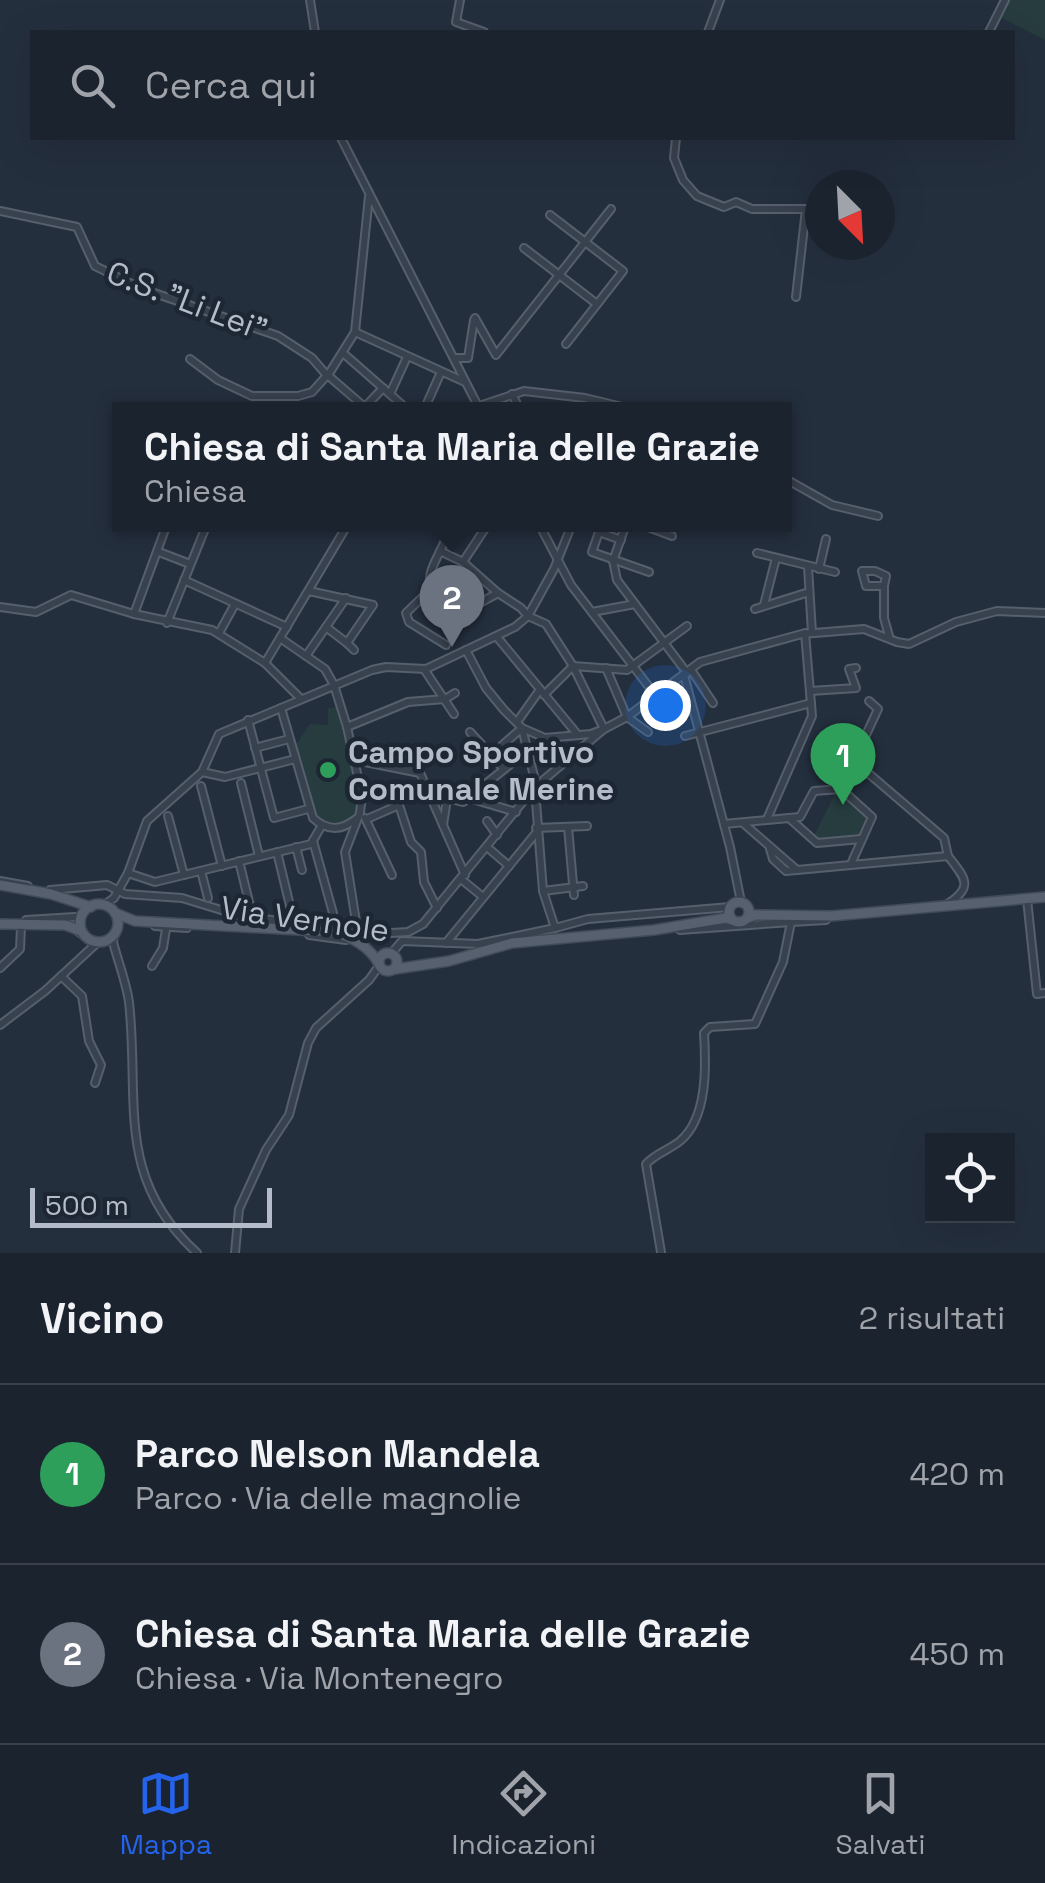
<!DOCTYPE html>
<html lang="it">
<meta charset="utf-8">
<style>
body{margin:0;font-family:"Space Grotesk",sans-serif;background:#242b36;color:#f1f3f6}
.controls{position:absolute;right:30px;bottom:30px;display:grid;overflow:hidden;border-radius:0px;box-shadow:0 10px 40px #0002}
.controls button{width:90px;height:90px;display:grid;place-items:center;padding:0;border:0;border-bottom:2px solid #39404a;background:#1b232e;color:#f1f3f6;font:50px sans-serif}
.compass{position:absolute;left:805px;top:170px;width:90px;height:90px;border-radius:50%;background:#1b232e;box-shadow:0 10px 40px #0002;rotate:156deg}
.scale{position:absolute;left:30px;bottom:25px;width:242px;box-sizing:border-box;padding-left:10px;border:5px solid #b4bcc9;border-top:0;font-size:28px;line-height:35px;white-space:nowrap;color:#b4bcc9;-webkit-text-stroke:8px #1d2633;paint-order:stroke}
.you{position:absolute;left:665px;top:705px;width:35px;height:35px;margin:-25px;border:8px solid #fff;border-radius:50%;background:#1a73e8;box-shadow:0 0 0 15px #1a73e833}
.badge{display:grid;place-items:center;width:65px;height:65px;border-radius:50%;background:#2563eb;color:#fff;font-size:32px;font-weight:700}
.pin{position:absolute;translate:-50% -82px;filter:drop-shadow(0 2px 5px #0008)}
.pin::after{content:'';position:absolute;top:52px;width:35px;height:30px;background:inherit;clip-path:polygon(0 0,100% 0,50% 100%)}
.popup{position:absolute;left:112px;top:402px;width:680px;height:130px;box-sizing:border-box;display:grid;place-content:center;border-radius:0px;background:#1b232e;filter:drop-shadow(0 2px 8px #0005);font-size:32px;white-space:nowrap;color:#a0a4aa}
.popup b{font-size:38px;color:#f1f3f6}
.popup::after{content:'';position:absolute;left:50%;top:100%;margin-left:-20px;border:20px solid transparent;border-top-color:#1b232e}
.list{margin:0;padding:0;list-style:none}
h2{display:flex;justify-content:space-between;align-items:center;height:130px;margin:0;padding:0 40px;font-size:42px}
h2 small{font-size:32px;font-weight:400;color:#a0a4aa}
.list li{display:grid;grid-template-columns:65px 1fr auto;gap:30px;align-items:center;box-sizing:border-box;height:180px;padding:0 40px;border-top:2px solid #39404a}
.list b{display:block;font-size:38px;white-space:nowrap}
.list p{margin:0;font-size:32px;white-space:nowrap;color:#a0a4aa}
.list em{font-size:32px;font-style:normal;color:#a0a4aa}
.icon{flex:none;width:55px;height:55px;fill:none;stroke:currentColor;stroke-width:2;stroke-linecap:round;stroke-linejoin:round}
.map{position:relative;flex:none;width:1045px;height:1253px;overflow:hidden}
.search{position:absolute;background:#1b232e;box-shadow:0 10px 40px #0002;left:30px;right:30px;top:30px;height:110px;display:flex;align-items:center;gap:25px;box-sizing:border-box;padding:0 35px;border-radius:0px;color:#a0a4aa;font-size:38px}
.sheet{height:490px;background:#1b232e}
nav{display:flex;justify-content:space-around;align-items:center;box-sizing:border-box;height:140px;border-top:2px solid #39404a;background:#1b232e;font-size:28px;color:#a0a4aa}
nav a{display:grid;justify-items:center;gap:5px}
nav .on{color:#2563eb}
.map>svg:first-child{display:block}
.green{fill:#263c3f}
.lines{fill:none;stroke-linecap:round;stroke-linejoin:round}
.minor-casing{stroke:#565f6c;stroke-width:10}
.major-casing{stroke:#414a57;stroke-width:12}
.minor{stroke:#38414e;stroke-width:6}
.major{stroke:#56606e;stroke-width:9}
.leisure-dot{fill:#2e9e5b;stroke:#1d2633;stroke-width:4}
.labels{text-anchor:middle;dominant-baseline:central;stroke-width:9;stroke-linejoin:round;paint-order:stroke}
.street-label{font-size:32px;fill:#b4bcc9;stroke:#1d2633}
.poi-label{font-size:32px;font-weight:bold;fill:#b4bcc9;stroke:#1d2633;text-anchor:start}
</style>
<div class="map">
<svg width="1045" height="1253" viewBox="0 0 1045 1253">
<rect width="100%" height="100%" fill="#242f3e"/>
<g class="green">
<polygon points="1006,0 1045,0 1045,40 998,16"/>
<path d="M336,707L360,794L355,816C311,855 302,772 296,745L310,724L328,725V708Z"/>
<polygon points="842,793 869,817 859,837 819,840 814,836 835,794"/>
</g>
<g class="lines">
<g class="minor-casing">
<g id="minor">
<polyline points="310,0 315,32"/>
<polyline points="460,0 456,22 484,32"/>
<polyline points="708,32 720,0"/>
<polyline points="989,32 1005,0"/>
<polyline points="341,138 480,410"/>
<polyline points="676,138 674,158 683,180 697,196 724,207 736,202 752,209 806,209 796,297"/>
<polyline points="0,211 77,227 95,266 140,288 278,336 312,358 324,372 368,410"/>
<polyline points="550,215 623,271 566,344"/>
<polyline points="524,248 597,304"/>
<polyline points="475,318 496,355 611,209"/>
<polyline points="355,332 465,382"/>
<polyline points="343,353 408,410"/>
<polyline points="454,358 468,358 474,320"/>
<polyline points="190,359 218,380 252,396 298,396 312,392 330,372 355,332 369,196"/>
<polyline points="390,394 407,357"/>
<polyline points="512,394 520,410"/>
<polyline points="365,407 383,388"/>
<polyline points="424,410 441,372"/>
<polyline points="467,410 524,391 585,398 635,410"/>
<polyline points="550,410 557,410"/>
<polyline points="784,478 832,505 878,516"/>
<polyline points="167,524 134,614 212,630 265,663"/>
<path d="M447,524C451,547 420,569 433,593C437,602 448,608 454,617L498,593"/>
<polyline points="539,524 571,585 656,696"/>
<polyline points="626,524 613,561 617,580 687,673"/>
<polyline points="640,524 672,536"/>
<polyline points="621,540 599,532 592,552 649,572"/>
<polyline points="159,552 190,564"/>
<polyline points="757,553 835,572"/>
<polyline points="463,562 488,524"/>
<polyline points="808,567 812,633"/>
<polyline points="819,569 826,539"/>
<polyline points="184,580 287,627"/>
<polyline points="884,586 886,576 875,571 862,571 866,586 884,586 884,618 889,636"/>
<polyline points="431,589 406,613 409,622 446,645"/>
<polyline points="309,591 373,605 347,643 354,650"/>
<polyline points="764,605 776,558"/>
<polyline points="0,607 36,612 71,595 134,614"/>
<polyline points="755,609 809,592"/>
<polyline points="592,612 635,604"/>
<polyline points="167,623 207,524"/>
<polyline points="326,627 347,643"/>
<polyline points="219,633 235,604"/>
<polyline points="497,637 577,734"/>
<polyline points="280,638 325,669 334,685 347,727 362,796 360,813 345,852 357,928"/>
<polyline points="466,650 486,688 504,710 522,728 545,738 591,734 604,729 627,717 700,662 802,634 864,629 897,642 909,644 956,622 997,611 1045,613"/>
<polyline points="306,656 346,598"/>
<polyline points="606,668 627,717 648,732"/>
<polyline points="424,669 454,714"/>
<polyline points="691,670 713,703"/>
<polyline points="684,675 730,847 741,902"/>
<polyline points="810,691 856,688 849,669 856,668"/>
<polyline points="544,695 573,666 627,670 687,626"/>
<polyline points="301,699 265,663 348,524"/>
<path d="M281,708L313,818C327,831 341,831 356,819"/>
<polyline points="248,720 274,818 308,809"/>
<polyline points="517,722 539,691"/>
<polyline points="347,727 408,702 445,699 455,693"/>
<polyline points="470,732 503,768"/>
<polyline points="685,736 811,703"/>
<polyline points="255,748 289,739"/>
<polyline points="413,757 465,875"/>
<polyline points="355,760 420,773"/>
<polyline points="854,761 944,838 948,856"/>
<polyline points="202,772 225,777 295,759"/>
<polyline points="241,783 259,856"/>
<polyline points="201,786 222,866"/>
<polyline points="841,789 878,709 869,701"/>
<polyline points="429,793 463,802 527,751"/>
<polyline points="469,798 516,812"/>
<polyline points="168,816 184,875"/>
<polyline points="365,818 392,875"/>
<polyline points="789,818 817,843 861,839"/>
<polyline points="367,819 399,805 411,842 421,852 424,882 437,908"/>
<polyline points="767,819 812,716 805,633"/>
<polyline points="487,821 497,835"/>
<polyline points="743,823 797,870 948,856"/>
<polyline points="724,824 800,817 814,791 841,789 872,817 851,864"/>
<polyline points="443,825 447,799"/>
<polyline points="568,827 574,895"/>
<polyline points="536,828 587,826"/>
<polyline points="313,841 333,913"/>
<polyline points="296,847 302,870"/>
<polyline points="487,847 509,866"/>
<polyline points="770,849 773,859 786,871 796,870"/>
<polyline points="277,852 291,910"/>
<polyline points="239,861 250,906"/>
<polyline points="201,871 208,898"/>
<polyline points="128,873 155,882 311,844 322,825"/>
<polyline points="461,879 483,897"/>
<polyline points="0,881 28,886"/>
<polyline points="50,890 107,885 125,894 182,898 244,917 391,933 408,932 423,924 534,788 604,729 573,666 546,624 528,616 521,608 498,593 463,562 440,551"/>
<polyline points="543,891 583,886"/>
<polyline points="1027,899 1037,994 1045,993"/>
<polyline points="104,905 114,898 128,873 147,821 202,772 219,734 372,670 386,667 426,669 515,627 528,616 554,569 572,524"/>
<path d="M946,905C975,887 965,878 948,856"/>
<polyline points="26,920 75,917 81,920"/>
<polyline points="155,926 187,928"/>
<polyline points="555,928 588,919 730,907"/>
<polyline points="76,930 87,938"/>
<polyline points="680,930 791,922"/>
<path d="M114,935L113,942C118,962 126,981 129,1002C140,1101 114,1177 197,1253"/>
<polyline points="309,935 346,940"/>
<polyline points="446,943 536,833"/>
<polyline points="391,954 402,941 478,944 555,928 543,891 534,776 522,728 491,755"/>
<polyline points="152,966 163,948 166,929"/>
<polyline points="0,968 20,949 21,927"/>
<polyline points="61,976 82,996 89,1041 101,1065 95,1083"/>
<polyline points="0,1025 45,991 98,942"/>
<path d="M661,1252L646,1164C656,1153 669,1150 680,1141C708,1118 706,1065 704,1033L710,1027L755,1024L783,962L791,922L826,920"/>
<polyline points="235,1253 239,1209 266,1150 289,1115 308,1043 316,1028 369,980 379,966"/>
</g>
</g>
<g class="major-casing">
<g id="major">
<polyline points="0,885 51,894 91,907"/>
<circle cx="739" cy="912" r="10"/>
<circle cx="99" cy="923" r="19"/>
<path d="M115,913L135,921L334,932C353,938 369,946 379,964"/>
<polyline points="746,919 755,915 831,916 1045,897"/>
<polyline points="0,924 65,925 81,931"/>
<circle cx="388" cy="962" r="9"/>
<polyline points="395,969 449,961 512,943 654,930 726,918 732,920"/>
</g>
</g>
<use href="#minor" class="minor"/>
<use href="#major" class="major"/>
</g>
<circle class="leisure-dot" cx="328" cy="770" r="10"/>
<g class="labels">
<g class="street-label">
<text transform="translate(187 301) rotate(21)">C.S. "Li Lei"</text>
<text transform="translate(305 919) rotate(8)">Via Vernole</text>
</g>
<g class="poi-label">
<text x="348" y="752">Campo Sportivo<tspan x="348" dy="37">Comunale Merine</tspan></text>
</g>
</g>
</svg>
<div class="controls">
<button><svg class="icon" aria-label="locate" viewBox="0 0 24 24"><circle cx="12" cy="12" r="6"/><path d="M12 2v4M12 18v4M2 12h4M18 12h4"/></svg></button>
</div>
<svg class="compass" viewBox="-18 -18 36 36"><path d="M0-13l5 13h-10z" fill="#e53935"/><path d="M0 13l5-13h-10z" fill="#a0a4aa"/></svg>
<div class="scale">500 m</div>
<div class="you"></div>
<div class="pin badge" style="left:843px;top:805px;background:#2e9e5b">1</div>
<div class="pin badge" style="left:452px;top:647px;background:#6b7280">2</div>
<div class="popup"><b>Chiesa di Santa Maria delle Grazie</b>Chiesa</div>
<div class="search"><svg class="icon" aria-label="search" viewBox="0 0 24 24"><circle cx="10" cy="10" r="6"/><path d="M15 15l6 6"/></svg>Cerca qui</div>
</div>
<section class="sheet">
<h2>Vicino<small>2 risultati</small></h2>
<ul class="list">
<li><span class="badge" style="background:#2e9e5b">1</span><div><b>Parco Nelson Mandela</b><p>Parco · Via delle magnolie</p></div><em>420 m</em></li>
<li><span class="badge" style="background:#6b7280">2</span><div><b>Chiesa di Santa Maria delle Grazie</b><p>Chiesa · Via Montenegro</p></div><em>450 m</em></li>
</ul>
</section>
<nav>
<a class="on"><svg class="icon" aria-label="map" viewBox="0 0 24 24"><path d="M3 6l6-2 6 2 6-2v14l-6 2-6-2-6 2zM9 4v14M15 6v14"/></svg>Mappa</a>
<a><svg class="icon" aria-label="directions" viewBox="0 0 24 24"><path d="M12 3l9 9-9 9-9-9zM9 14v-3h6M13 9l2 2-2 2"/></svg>Indicazioni</a>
<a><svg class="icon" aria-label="saved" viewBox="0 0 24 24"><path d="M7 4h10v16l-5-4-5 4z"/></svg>Salvati</a>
</nav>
